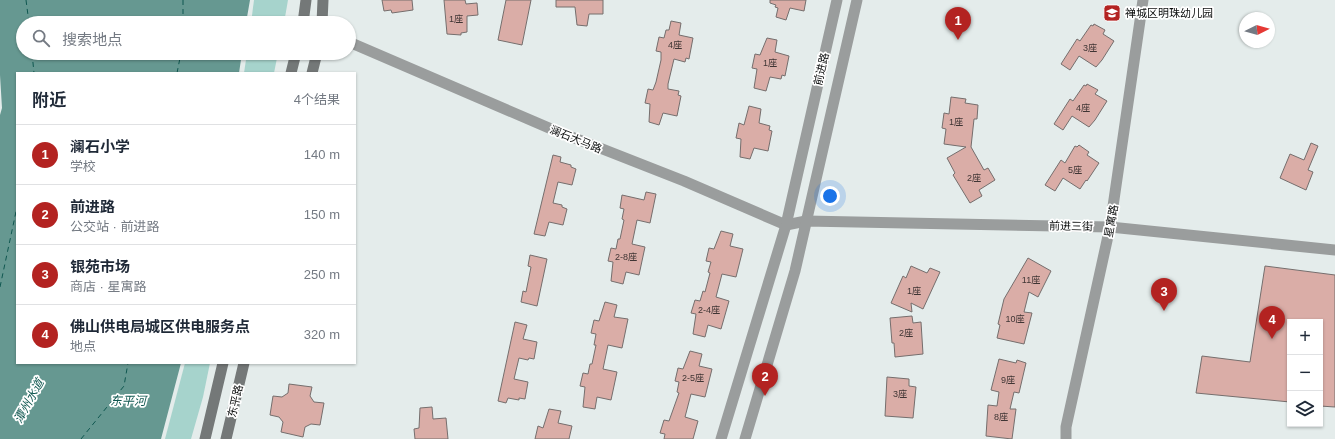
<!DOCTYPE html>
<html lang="zh">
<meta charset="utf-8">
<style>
body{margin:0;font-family:Arial,"Noto Sans SC",sans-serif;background:#f2f2f3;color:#1f2937}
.controls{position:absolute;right:12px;bottom:12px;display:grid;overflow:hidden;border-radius:0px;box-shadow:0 1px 3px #0004}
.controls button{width:36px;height:36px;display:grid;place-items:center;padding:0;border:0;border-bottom:1px solid #e0e1e3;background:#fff;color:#1f2937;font:20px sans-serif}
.compass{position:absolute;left:1239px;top:12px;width:36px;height:36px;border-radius:50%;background:#fff;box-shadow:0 1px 3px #0004;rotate:85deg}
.you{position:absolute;left:830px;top:196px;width:14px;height:14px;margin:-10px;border:3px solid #fff;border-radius:50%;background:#1a73e8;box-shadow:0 0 0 6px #1a73e833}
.badge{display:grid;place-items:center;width:26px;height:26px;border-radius:50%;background:#b32321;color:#fff;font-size:13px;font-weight:700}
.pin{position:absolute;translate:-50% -33px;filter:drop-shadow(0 1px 2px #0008)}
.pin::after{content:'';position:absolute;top:21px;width:14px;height:12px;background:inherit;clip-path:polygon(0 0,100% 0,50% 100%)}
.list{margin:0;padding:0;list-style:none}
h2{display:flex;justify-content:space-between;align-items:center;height:52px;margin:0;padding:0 16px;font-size:17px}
h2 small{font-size:13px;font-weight:400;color:#747a83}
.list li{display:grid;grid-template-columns:26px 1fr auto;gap:12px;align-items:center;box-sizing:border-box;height:60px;padding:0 16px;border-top:1px solid #e0e1e3}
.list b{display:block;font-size:15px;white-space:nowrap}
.list p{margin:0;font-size:13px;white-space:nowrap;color:#747a83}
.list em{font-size:13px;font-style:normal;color:#747a83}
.icon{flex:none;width:22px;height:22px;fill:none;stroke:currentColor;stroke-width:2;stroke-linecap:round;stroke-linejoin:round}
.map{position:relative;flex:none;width:1335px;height:439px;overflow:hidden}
.search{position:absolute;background:#fff;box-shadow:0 1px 3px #0004;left:16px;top:16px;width:340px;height:44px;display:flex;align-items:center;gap:10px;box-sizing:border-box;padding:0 14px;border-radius:22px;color:#747a83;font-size:15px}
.panel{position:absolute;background:#fff;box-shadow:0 1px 3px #0004;left:16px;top:72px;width:340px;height:292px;border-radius:0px}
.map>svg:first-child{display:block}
.green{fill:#a6d3cc}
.water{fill:#669891}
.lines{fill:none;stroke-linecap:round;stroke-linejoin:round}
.ferry{stroke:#0f5750;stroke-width:1;stroke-dasharray:5 4;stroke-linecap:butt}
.building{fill:#daada7;stroke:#756e6d}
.tertiary{stroke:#9a9d9d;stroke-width:11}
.secondary{stroke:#747878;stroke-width:11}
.labels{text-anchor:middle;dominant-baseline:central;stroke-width:3.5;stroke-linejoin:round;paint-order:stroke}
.number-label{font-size:9px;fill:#3f3534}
.poi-label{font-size:11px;fill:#0b0d0d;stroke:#fff;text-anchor:start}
.street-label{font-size:11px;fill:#0b0d0d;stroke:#fff}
.water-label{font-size:12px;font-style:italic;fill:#0f5750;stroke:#fff}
</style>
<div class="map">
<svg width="1335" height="439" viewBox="0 0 1335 439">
<rect width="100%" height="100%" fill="#e4eceb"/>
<g class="green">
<polygon points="254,0 288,0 284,23 251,23"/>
<polygon points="247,53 278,53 274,73 244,73"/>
<polygon points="185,363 210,363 203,397 191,439 165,439"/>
</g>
<polygon class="water" points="0,0 250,0 246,23 23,23 23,53 242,53 239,73 17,73 17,363 181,363 161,439 0,439 0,115 2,108 0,75"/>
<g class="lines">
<g class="ferry">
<polyline points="26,0 29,23"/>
<polyline points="183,0 183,23"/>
<polyline points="32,53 34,73"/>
<polyline points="177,73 181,53"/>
<polyline points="0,287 17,207"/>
<polyline points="81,439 124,386 128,363"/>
</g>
</g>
<g class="building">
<polygon points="382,0 412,0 413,10 392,13 391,10 384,11"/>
<polygon points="444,0 465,0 466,4 477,3 478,15 467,16 467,32 461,33 461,35 447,34"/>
<polygon points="506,0 531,0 522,45 498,40"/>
<polygon points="556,0 603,0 603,14 589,14 587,26 577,25 575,7 556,7"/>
<polygon points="770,0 806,0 804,11 790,8 786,20 776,17 778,8 775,7 776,5 770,3"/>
<polygon points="671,21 681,23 679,35 693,38 689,59 686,58 685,62 674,59 668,84 668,89 679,91 678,95 681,96 677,116 663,113 659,125 649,122 650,104 645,103 648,89 653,90 656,82 661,60 661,52 656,51 659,37 664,38 666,30 669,30"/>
<polygon points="1094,24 1105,30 1103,34 1114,41 1102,60 1096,67 1079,56 1070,70 1061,64 1077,39 1080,41 1091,25 1093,26"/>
<polygon points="767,38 777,40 775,52 789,56 785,76 782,75 781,79 770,77 766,91 754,88 757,69 752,68 755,54 760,55"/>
<polygon points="1087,84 1098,90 1095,94 1107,101 1095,120 1089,127 1072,116 1063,130 1054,124 1070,99 1073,101 1084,85 1086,86"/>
<polygon points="951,97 966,99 965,103 978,105 977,119 974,119 971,147 984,170 988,168 995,180 979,190 982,196 970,203 953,175 955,173 947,158 966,147 944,144 946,129 942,128 944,113 949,114"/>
<polygon points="749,106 761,109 759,123 770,126 769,130 772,131 768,151 754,148 750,159 740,157 741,139 736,138 739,123 744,125"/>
<polygon points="1311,143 1318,146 1308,170 1313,172 1306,190 1280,178 1290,154 1304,160"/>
<polygon points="1079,145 1089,152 1087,155 1099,163 1087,181 1086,180 1080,189 1063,178 1055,191 1045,185 1061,160 1065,163 1075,146 1077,147"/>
<polygon points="553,155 561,157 560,162 571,165 571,167 576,169 572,185 558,182 553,203 562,205 562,207 567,209 563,225 549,222 545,236 534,234"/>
<polygon points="646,192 656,194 650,223 637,220 632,244 645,247 639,275 626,272 623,284 611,281 613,262 608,261 611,248 616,249 618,239 620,239 624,220 622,219 624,209 620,208 622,195 644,200"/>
<polygon points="721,231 733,234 730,246 743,249 736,277 722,274 716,297 729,301 721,329 708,325 705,337 693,334 696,314 691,313 695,300 700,301 703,291 705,292 710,273 708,272 711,262 706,261 709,248 714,249"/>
<polygon points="530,255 547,259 537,306 521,302 523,291 526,292 531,267 528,266"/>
<polygon points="1028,258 1051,271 1038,297 1029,292 1024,312 1032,313 1024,344 997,338 1000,325 998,324 1004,299"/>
<polygon points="911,266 927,273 930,268 940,272 923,309 911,303 912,312 891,303 903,276 906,278"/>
<polygon points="1265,266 1335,275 1335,407 1320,406 1320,322 1290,322 1290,402 1196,393 1202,356 1250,362"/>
<polygon points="605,302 617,305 614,317 628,319 622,348 608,345 603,369 617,372 611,400 597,397 595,409 583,407 585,387 580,386 583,373 588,374 590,364 592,364 596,345 594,345 596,334 591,333 594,320 599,321"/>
<polygon points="912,316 913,323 921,322 923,354 895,357 894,343 892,343 890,318"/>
<polygon points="515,322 527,325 523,339 537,342 534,359 529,358 528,360 519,358 514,379 528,382 525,399 519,398 519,400 508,398 506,403 498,401"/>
<polygon points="690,351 702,354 699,366 712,369 705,397 691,394 685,417 698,421 693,439 664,439 665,434 660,433 664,420 669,421 679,393 677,392 679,382 675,381 678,368 683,369"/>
<polygon points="999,359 1016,363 1017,360 1026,363 1019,393 1014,392 1010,409 1016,409 1012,439 986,436 988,405 997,406 999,392 991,390"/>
<polygon points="887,377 909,379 909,386 916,387 913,418 885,416"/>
<polygon points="289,384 312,387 310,396 314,402 324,403 320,425 311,424 305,427 303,437 281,432 283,422 279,417 270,415 273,396 282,397 288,393"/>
<polygon points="432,407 433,419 446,418 448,439 415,439 414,429 419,428 420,408"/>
<polygon points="549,409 561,411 558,423 572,426 569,439 535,439 538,426 543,428"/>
</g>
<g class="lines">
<g class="tertiary">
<polyline points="349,42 549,128 684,181 786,225 806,221 1110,227 1335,250"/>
<polyline points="721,439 786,225 837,0"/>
<polyline points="745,439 795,271 857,0"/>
<polyline points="1066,439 1066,427 1110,227 1143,0"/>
</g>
<g class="secondary">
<polyline points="303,23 306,0"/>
<polyline points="322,23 323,0"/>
<polyline points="291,73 296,53"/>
<polyline points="312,73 317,53"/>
<polyline points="205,439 223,363"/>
<polyline points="226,439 244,363"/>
</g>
</g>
<defs>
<g id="school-square" transform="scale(0.9)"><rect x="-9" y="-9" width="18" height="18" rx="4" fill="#b32321" stroke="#fff"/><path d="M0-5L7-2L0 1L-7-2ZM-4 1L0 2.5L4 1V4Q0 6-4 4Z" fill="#fff"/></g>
</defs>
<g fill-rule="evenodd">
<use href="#school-square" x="1112" y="13"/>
</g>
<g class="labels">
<g class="number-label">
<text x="456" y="19">1座</text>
<text x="675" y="45">4座</text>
<text x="1090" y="48">3座</text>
<text x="770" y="63">1座</text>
<text x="1083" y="108">4座</text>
<text x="956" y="122">1座</text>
<text x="1075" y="170">5座</text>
<text x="974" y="178">2座</text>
<text x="626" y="257">2-8座</text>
<text x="1031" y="280">11座</text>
<text x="914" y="291">1座</text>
<text x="709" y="310">2-4座</text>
<text x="1015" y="319">10座</text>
<text x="906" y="333">2座</text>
<text x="693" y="378">2-5座</text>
<text x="1008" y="380">9座</text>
<text x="900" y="394">3座</text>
<text x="1001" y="417">8座</text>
</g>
<g class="poi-label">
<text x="1125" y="13">禅城区明珠幼儿园</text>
</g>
<g class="street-label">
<text transform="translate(821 69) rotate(-77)">前进路</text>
<text transform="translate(576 139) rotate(22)">澜石大马路</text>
<text transform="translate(1111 221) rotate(-80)">星寓路</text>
<text transform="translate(1071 226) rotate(1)">前进三街</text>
<text transform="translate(235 401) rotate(-77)">东平路</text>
</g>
<g class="water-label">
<text transform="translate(29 401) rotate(-61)">潭州水道</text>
<text x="128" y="401">东平河</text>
</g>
</g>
</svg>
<div class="controls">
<button>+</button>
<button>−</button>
<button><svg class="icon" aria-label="layers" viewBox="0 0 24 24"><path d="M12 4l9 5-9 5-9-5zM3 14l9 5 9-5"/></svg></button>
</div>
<svg class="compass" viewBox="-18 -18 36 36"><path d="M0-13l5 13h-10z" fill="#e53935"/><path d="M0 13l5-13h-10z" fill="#747a83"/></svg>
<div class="you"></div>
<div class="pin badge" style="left:958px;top:40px">1</div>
<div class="pin badge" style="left:765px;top:396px">2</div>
<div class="pin badge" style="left:1164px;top:311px">3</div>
<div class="pin badge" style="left:1272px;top:339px">4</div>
<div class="search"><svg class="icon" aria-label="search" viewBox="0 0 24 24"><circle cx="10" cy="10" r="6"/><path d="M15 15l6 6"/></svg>搜索地点</div>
<section class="panel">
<h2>附近<small>4个结果</small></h2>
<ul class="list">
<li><span class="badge">1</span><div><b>澜石小学</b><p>学校</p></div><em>140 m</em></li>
<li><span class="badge">2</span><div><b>前进路</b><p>公交站 · 前进路</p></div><em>150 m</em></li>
<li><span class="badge">3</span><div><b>银苑市场</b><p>商店 · 星寓路</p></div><em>250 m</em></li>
<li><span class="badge">4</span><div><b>佛山供电局城区供电服务点</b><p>地点</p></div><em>320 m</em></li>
</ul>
</section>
</div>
